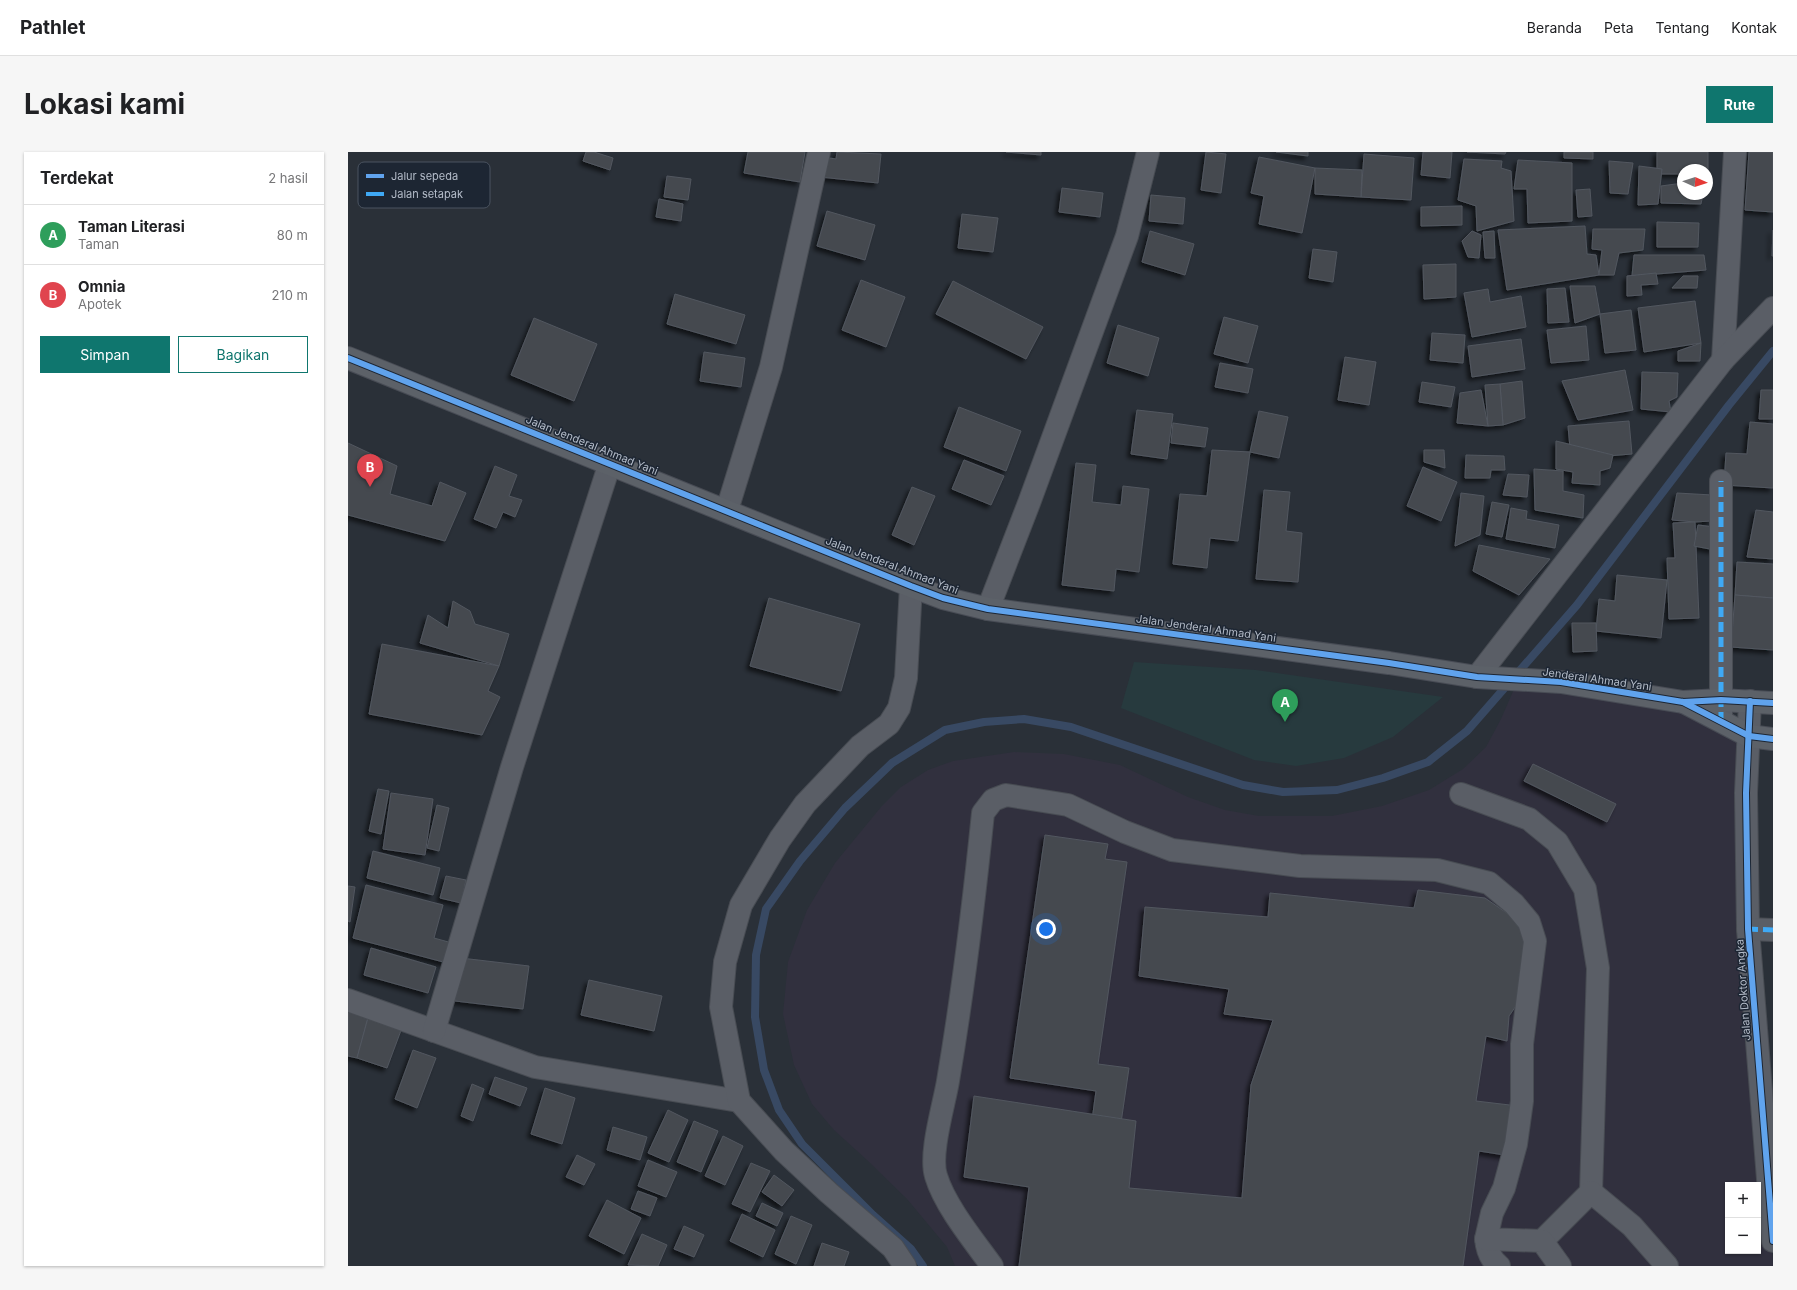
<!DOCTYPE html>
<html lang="id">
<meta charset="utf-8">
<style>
body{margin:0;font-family:Inter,sans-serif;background:#f6f6f6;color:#202124}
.controls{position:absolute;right:12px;bottom:12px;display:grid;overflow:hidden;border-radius:0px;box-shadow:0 1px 3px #0004}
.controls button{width:36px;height:36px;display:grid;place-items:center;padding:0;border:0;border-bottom:1px solid #e0e0e0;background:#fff;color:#202124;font:20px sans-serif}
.compass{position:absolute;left:1329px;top:12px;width:36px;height:36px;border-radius:50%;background:#fff;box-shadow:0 1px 3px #0004;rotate:93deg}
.you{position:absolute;left:698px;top:777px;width:14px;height:14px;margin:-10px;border:3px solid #fff;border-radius:50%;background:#1a73e8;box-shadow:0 0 0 6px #1a73e833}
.badge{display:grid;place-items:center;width:26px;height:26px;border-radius:50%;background:#0f766e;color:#fff;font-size:13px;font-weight:700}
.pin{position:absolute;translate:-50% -33px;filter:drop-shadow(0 1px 2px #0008)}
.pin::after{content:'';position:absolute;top:21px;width:14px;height:12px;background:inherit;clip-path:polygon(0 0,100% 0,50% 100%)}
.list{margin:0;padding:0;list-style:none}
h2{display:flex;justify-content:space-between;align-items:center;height:52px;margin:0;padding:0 16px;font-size:17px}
h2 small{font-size:13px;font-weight:400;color:#757577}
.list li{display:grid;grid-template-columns:26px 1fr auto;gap:12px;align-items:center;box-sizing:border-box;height:60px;padding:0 16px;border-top:1px solid #e0e0e0}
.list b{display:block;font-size:15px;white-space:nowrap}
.list p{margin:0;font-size:13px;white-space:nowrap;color:#757577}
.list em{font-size:13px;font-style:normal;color:#757577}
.actions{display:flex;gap:8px;padding:12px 16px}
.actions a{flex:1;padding:9px 0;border:1px solid #0f766e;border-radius:0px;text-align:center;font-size:14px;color:#0f766e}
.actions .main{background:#0f766e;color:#fff}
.map{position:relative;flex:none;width:1425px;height:1114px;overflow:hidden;border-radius:0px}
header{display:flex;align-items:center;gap:24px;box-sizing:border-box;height:56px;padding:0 20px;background:#fff;border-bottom:1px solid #e0e0e0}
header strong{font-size:19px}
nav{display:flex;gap:22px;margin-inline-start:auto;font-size:14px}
.intro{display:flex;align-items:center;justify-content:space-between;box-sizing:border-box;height:96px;padding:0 24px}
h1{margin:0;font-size:28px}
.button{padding:10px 18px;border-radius:0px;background:#0f766e;color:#fff;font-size:14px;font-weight:700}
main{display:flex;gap:24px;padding:0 24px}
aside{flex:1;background:#fff;border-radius:0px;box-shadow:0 1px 3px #0004}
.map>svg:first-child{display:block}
.medical{fill:#31303e;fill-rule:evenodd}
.green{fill:#273a3e}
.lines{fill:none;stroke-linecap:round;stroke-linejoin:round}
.stream{stroke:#384963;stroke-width:8}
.building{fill:#444950;stroke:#52575f;filter:url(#shadow)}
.minor-casing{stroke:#484c53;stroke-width:24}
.major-casing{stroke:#484c55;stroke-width:24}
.minor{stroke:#5a5e66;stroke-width:22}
.major{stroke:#5c6168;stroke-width:22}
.quiet{stroke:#3fa9f5;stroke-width:5;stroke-dasharray:10 5;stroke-linecap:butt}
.cycleway-casing{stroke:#1d2633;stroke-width:8}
.cycleway{stroke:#60a3ed;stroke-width:6}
.labels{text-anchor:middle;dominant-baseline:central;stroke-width:3;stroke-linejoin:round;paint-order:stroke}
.street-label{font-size:11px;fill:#b4bcc9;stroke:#1d2633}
.key{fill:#1d2633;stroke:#4a5360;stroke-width:1}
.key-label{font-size:11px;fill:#b4bcc9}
</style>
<header>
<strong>Pathlet</strong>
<nav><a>Beranda</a><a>Peta</a><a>Tentang</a><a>Kontak</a></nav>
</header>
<div class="intro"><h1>Lokasi kami</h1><a class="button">Rute</a></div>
<main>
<aside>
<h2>Terdekat<small>2 hasil</small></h2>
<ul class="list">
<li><span class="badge" style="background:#2e9e5b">A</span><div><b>Taman Literasi</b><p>Taman</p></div><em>80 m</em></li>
<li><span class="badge" style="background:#e0444e">B</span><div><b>Omnia</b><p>Apotek</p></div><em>210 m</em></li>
</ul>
<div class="actions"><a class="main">Simpan</a><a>Bagikan</a></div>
</aside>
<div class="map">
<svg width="1425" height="1114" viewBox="0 0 1425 1114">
<defs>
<filter id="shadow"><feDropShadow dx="-3.5" dy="3.5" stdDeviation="2" flood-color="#0009"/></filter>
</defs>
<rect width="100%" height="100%" fill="#2a3038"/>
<path class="medical" d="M1170,528L1306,544L1392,585L1425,1114H607L599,1095L559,1047L519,1008L486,978L464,952L446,913L435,862L440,810L459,758L487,711L533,655L553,635L580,618L605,609L666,600L716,602L772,613L840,645L877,658L911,664H984L1034,654L1081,638L1115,617L1138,595L1153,567ZM1380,1033H1410V1099H1380Z"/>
<polygon class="green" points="786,510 908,518 1095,545 1045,585 996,606 948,614 906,608 773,556"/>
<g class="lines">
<polyline class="stream" points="575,1114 563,1097 525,1063 454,992 431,958 416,918 407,865 408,803 418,757 452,709 497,656 544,611 597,578 636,570 676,567 723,575 895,633 935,640 989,638 1035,626 1080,610 1119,579 1229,453 1381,253 1425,199"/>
</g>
<g class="building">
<polygon points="238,0 246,0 265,6 262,18 235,9"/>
<polygon points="400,0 457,0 452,30 396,21"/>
<polygon points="489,0 533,2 530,31 472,25 475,5 488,7"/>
<polygon points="658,0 693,0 693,3"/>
<polygon points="858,0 878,2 873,41 853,38"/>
<polygon points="928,0 960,0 960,4"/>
<polygon points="1075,0 1104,0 1102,26 1073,23"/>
<polygon points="1119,0 1158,0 1157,2"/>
<polygon points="1216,0 1245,0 1245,7 1216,6"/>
<polygon points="1309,0 1360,0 1360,22 1359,18 1335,18 1335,22 1309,22"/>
<polygon points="1401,0 1425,0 1425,60 1397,58"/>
<polygon points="1016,2 1066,6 1063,48 1013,45"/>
<polygon points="911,5 967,16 954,81 911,72 916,44 903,41"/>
<polygon points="1116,7 1154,9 1153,16 1163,19 1166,69 1129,79 1128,54 1110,48"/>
<polygon points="1170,8 1224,11 1224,69 1180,71 1179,37 1166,37"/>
<polygon points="1261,9 1285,11 1280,42 1262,41"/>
<polygon points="1291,14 1314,17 1310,52 1290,53"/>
<polygon points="967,16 1014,18 1013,45 967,42"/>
<polygon points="319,24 343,27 340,48 316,45"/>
<polygon points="1335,31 1335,42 1355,42 1353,52 1313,51 1313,34"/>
<polygon points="714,36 755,41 752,65 711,60"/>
<polygon points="1242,37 1244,64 1230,65 1228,38"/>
<polygon points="803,43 837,46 835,72 801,69"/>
<polygon points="311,47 335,52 333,69 308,65"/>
<polygon points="1114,54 1114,73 1073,74 1073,55"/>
<polygon points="479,59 527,73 517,108 469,94"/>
<polygon points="614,62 650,66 645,100 610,96"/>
<polygon points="1309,70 1351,71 1350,95 1309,95"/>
<polygon points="1237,74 1239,102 1248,103 1251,123 1159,138 1150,78"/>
<polygon points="1245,77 1297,77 1295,98 1271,101 1266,123 1251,123 1254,98 1244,97"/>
<polygon points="1425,78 1425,104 1424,104"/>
<polygon points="802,79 846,92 837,123 794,110"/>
<polygon points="1124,79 1133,83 1131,106 1120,105 1114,89"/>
<polygon points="1146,79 1147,106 1137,106 1135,80"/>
<polygon points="965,97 989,100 985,130 961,126"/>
<polygon points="1286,103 1356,103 1358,118 1284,124"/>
<polygon points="1108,112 1108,145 1076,147 1075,113"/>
<polygon points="1308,121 1310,132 1293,133 1294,143 1279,144 1279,124"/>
<polygon points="1335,124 1350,124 1349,136 1324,136"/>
<polygon points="513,128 557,145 538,195 494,178"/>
<polygon points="605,129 695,175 678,207 588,162"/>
<polygon points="1222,134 1247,134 1252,162 1227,171"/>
<polygon points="1217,136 1221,170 1200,171 1199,137"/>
<polygon points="1140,137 1142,150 1173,144 1178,175 1124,185 1116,141"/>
<polygon points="327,142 397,163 388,192 319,172"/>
<polygon points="1347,149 1353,191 1296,200 1290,156"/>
<polygon points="1283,158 1288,198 1257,201 1252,162"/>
<polygon points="876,165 910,174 900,211 866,202"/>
<polygon points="186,166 249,192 226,249 163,223"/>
<polygon points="770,173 811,186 800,224 759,211"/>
<polygon points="1238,174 1241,208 1203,211 1199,178"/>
<polygon points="1084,181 1117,183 1115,211 1082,208"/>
<polygon points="1173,187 1177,217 1124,225 1120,194"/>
<polygon points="1353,191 1352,209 1330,209 1330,199"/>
<polygon points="356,200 397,206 393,235 352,229"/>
<polygon points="997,205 1028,210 1021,253 990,248"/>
<polygon points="872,211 905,217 900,241 867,235"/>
<polygon points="1277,218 1285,258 1230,268 1214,229"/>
<polygon points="1294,220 1330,221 1329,245 1321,249 1323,260 1293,257"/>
<polygon points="1174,229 1177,266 1155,273 1152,232"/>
<polygon points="1074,230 1107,235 1103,255 1071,250"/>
<polygon points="1152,232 1155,273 1140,274 1137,233"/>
<polygon points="1133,238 1140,274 1109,271 1112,241"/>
<polygon points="1413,238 1425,238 1425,267 1411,267"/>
<polygon points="611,255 673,279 658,319 596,295"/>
<polygon points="789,258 825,262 819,307 783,302"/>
<polygon points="911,259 940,265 931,306 902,300"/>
<polygon points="1281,269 1284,302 1223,307 1220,274"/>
<polygon points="1402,270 1425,272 1425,336 1376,333 1378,301 1399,302"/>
<polygon points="825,271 860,276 857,295 823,291"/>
<polygon points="1208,289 1265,303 1262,316 1252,319 1252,333 1224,331 1225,320 1208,317"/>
<polygon points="0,291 49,314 42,342 84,354 92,330 118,341 97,389 0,363"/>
<polygon points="864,298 902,300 890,389 862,386 859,416 825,412 832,342 859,344"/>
<polygon points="1076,298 1096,298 1097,316 1076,310"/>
<polygon points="1118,303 1156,304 1157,318 1143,318 1142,326 1117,326"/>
<polygon points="616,308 656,324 643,353 604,337"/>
<polygon points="728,311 748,313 744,350 773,353 775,334 801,337 791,420 768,417 766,439 714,433"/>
<polygon points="147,314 169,323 161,344 174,348 167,365 155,360 148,376 126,367"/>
<polygon points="1075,315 1109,330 1093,369 1059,354"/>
<polygon points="1186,317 1215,319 1215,339 1236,343 1235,366 1187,358"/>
<polygon points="1160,322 1181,323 1179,345 1155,343"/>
<polygon points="564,335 587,344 566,393 544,383"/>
<polygon points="916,338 942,340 938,379 954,381 950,430 908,427"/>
<polygon points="1113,341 1136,344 1132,383 1107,394"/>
<polygon points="1329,341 1364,343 1363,369 1347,370 1324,368"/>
<polygon points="1144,350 1161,353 1154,385 1138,382"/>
<polygon points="1163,356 1179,359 1178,367 1211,373 1207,396 1158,387"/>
<polygon points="1408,358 1425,360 1425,407 1399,405"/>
<polygon points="1347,370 1351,466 1321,467 1319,406 1327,406 1325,371"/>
<polygon points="1350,373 1367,375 1367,398 1346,394"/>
<polygon points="1131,393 1202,407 1171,443 1125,419"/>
<polygon points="1389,410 1425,412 1425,446 1387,443"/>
<polygon points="1269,423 1319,428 1313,486 1248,479 1251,447 1267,449"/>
<polygon points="1387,443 1425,446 1425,498 1383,495"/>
<polygon points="421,446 512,472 493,539 402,514"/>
<polygon points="105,449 122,459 127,472 161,482 151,514 72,491 80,463 100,476"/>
<polygon points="1224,471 1248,471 1249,499 1225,500"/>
<polygon points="34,492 151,514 140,539 152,545 134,583 21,562"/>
<polygon points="1185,612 1268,652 1259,670 1176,629"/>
<polygon points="30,637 41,639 33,682 21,679"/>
<polygon points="43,641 85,647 77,703 35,697"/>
<polygon points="89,653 101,656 91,699 79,696"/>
<polygon points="697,683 760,692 757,707 779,710 750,912 781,916 767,1012 777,1014 769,1070 742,1066 749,1014 738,1012 748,939 662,926"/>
<polygon points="25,699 92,716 85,743 19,726"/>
<polygon points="98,724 118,728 113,751 92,746"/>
<polygon points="18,733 95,753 86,786 104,791 99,811 5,786"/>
<polygon points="0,734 7,735 2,770 0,769"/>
<polygon points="1070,738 1137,746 1166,766 1182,797 1179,838 1161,864 1159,889 1138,884 1128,949 1170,954 1163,1004 1131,999 1115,1114 671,1114 681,1035 616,1025 626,944 788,969 781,1036 894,1046 903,933 925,868 876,862 881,837 791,824 797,755 920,765 922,741 1066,756"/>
<polygon points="23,796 88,815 80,841 16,823"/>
<polygon points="113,806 181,814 175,857 107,849"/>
<polygon points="241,828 314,844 306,879 233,863"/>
<polygon points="0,856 21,862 9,906 0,904"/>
<polygon points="21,862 55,873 39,916 9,906"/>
<polygon points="65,898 88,906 69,956 47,947"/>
<polygon points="147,925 179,936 172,954 141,942"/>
<polygon points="124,932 136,937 125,969 113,964"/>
<polygon points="197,936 227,946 214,992 183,982"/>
<polygon points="320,958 340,968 321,1010 300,1001"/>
<polygon points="346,969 370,979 353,1020 329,1010"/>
<polygon points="265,975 299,985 292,1008 259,998"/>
<polygon points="375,984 395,994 377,1033 357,1024"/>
<polygon points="229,1003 247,1012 236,1033 218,1025"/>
<polygon points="300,1008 329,1020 318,1045 290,1034"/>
<polygon points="403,1011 422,1019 402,1060 384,1052"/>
<polygon points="426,1023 446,1038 434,1054 414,1040"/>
<polygon points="290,1039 309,1046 302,1064 283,1057"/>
<polygon points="259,1048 293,1066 276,1102 241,1084"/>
<polygon points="414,1051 435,1061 429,1074 408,1064"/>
<polygon points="394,1062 427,1078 415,1105 382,1089"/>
<polygon points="443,1064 464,1073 448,1112 427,1102"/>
<polygon points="336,1074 356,1083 346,1105 326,1097"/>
<polygon points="294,1082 319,1093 310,1114 280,1113"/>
<polygon points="474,1091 501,1100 496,1114 466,1114"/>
</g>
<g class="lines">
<g class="minor-casing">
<g id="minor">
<polyline points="1375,208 1387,0"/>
<polyline points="379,358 423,215 471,0"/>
<polyline points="640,457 681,351 779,84 800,0"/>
<polyline points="1129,525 1375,208 1425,156"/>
<polyline points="1402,549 1398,641 1400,777 1425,1089"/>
<polyline points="1373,567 1373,329"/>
<polyline points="1113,642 1181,667 1209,690 1237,737 1250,816 1243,1040"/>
<polyline points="1400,777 1425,778"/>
<polyline points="0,848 187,915 391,949"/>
<polyline points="86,879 164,615 262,311"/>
<path d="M1138,1087C1139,1098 1142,1107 1151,1114"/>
<polyline points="1194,1089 1243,1040 1284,1074 1319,1114"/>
<polyline points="557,1114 545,1096 481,1041 436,999 391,949 373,855 377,810 393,753 432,687 457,652 512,594 541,572 551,556 558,526 563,434"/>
<path d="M644,1114C626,1089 597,1054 588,1024C581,1002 596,953 600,929C615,840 626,750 635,661L645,648L658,643L720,653L777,680L824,698L952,714L1089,718L1141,731L1166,752L1181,770L1187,789L1174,892V949L1168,992L1156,1036L1144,1061L1138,1087L1194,1089L1212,1114"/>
</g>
</g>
<g class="major-casing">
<g id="major">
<polyline points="0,206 563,434 595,446 640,457 1041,511 1129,525 1213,530 1335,550 1373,548 1425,551"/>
<polyline points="1336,550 1401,584 1425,587"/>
</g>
</g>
<use href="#minor" class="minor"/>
<use href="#major" class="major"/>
<g class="quiet">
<polyline points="1373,570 1373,329"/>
<polyline points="1400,777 1425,778"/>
</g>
<g class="cycleway-casing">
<g id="cycleway">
<polyline points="0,206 563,434 595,446 640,457 1041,511 1129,525 1213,530 1335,550 1373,548 1425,551"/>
<polyline points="1402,549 1398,641 1400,777 1425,1089"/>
<polyline points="1335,550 1401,584 1425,587"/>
</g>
</g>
<use href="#cycleway" class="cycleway"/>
</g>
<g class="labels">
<g class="street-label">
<text transform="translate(244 293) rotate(22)">Jalan Jenderal Ahmad Yani</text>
<text transform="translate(544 413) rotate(21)">Jalan Jenderal Ahmad Yani</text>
<text transform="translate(858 476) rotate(8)">Jalan Jenderal Ahmad Yani</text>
<text transform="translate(1249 527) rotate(8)">Jenderal Ahmad Yani</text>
<text transform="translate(1395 838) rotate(-94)">Jalan Doktor Angka</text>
</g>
</g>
<rect x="10" y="10" width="132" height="46" rx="6" class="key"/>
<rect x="18" y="22" width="18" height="4" fill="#60a3ed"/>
<rect x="18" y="40" width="18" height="4" fill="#3fa9f5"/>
<g class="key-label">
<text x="43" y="28">Jalur sepeda</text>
<text x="43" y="46">Jalan setapak</text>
</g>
</svg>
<div class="controls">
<button>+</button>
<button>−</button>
</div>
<svg class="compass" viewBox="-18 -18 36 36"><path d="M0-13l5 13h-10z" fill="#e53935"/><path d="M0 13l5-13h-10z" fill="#757577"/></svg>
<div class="you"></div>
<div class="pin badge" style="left:937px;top:570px;background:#2e9e5b">A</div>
<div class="pin badge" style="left:22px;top:335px;background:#e0444e">B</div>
</div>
</main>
